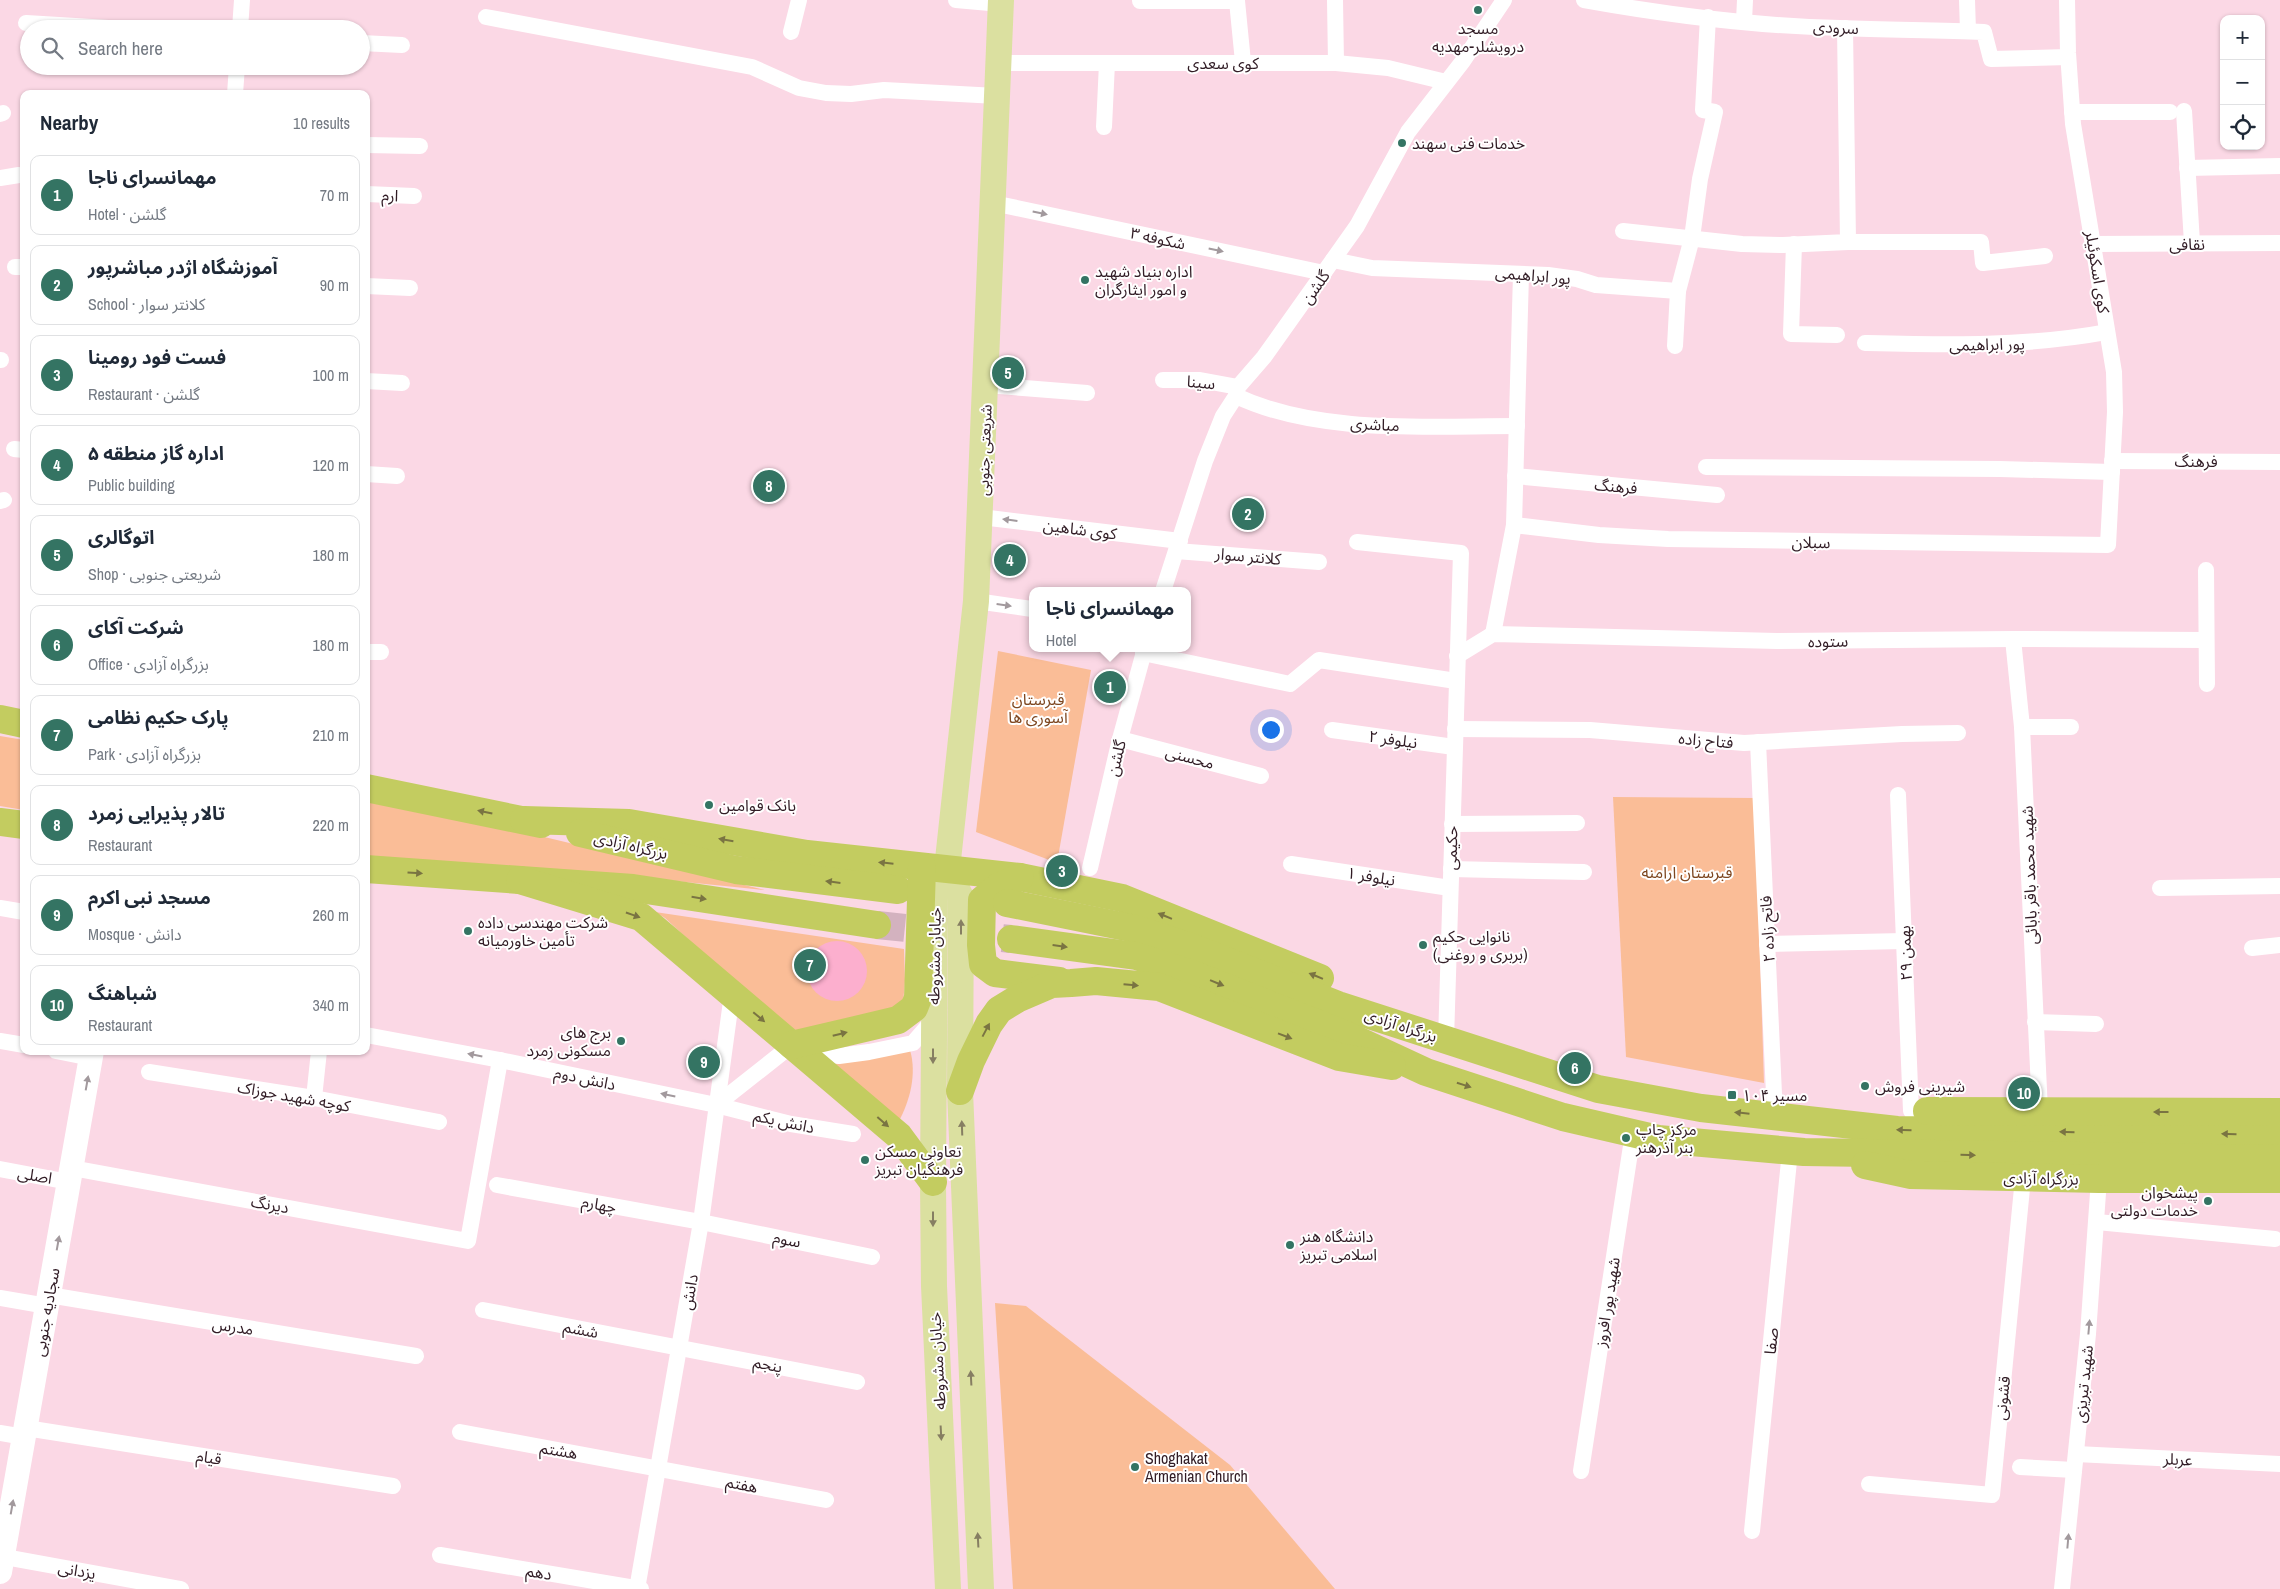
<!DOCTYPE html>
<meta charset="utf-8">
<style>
body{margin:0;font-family:"Archivo Narrow","Noto Sans Arabic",sans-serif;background:#f6f6f7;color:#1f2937}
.controls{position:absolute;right:15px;top:15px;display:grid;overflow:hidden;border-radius:10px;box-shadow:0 1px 4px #0004}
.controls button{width:45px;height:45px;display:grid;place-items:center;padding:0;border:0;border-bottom:1px solid #e0e1e3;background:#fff;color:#1f2937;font:25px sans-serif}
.you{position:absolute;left:1270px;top:729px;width:18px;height:18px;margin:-12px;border:4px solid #fff;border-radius:50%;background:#1a73e8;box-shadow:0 0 0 8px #1a73e833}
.badge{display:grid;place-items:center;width:32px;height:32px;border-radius:50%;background:#347463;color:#fff;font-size:16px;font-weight:700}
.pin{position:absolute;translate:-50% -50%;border:2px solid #fff;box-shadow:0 1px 5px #0006}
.popup{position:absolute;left:1029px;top:587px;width:162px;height:65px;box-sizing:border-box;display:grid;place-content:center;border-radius:10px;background:#fff;filter:drop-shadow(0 1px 4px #0005);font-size:16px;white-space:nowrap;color:#747a83}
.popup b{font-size:19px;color:#1f2937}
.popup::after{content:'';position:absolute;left:50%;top:100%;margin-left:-10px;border:10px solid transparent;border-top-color:#fff}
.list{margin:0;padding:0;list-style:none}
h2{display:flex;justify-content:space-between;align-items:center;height:65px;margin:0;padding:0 20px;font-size:21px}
h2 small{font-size:16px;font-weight:400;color:#747a83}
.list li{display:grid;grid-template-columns:32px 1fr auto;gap:15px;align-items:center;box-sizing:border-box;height:80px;margin:0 10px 10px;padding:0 10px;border:1px solid #e0e1e3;border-radius:10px}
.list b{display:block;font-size:19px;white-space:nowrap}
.list p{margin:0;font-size:16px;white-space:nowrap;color:#747a83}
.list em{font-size:16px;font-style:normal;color:#747a83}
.icon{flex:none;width:28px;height:28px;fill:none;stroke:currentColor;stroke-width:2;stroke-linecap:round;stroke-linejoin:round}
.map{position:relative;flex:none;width:2280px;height:1589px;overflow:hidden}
.search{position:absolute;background:#fff;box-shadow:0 1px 4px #0004;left:20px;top:20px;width:350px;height:55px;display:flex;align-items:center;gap:12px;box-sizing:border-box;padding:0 18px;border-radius:28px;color:#747a83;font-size:19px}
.panel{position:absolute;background:#fff;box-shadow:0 1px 4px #0004;left:20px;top:90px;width:350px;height:965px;border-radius:10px}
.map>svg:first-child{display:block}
.green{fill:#fabd97}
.water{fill:#fcafce}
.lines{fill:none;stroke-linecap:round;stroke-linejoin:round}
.highway-tunnel{stroke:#d3b2bf;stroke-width:28;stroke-dasharray:28 14;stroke-linecap:butt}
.street{stroke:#fff;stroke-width:16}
.secondary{stroke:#fff;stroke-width:24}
.primary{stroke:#dbe0a0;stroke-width:26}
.highway{stroke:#c3cc60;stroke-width:28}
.oneway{fill:#a2999d}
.oneway2{fill:#7a7442}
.oneway3{fill:#867e62}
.poi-dot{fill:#347463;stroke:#fff;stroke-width:2}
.labels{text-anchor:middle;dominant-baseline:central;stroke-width:4;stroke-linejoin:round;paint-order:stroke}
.street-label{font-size:16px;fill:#311c25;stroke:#fff}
.poi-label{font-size:16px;fill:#311c25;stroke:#fff;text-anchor:start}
.park-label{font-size:16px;fill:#7e4720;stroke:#fff}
</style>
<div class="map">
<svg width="2280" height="1589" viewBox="0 0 2280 1589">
<rect width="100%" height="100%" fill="#fbd8e5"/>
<g class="green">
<polygon points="998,651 1091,670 1057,863 976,832"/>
<polygon points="0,736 24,740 24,810 0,806"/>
<polygon points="1613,797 1755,798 1764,1083 1626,1057"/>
<polygon points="366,802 490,824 765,890 626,876 366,857"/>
<polygon points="655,912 904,949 905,981 902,1015 803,1033 779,1023 665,918"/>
<path d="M910,1050C917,1074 910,1100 899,1121L826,1061Z"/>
<polygon points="995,1303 1026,1306 1230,1465 1335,1589 1013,1589"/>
</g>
<circle class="water" cx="837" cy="971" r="30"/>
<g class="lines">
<polyline class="highway-tunnel" points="877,925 1011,939"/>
<g class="street">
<polyline points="956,0 1001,4"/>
<polyline points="1335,0 1336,63"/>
<path d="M1584,0C1668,15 1755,26 1840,28C1888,30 1936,30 1984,32L1991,59L2068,57"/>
<polyline points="1967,0 1968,31"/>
<polyline points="1140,1 1237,1 1243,62"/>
<polyline points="486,17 752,67 799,88 826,93 851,94 884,90 997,96"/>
<polyline points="1744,21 1745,0"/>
<polyline points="26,23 125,29"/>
<polyline points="240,29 242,0"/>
<polyline points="791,32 799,0"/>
<polyline points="361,43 402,45"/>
<polyline points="998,63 1336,63 1388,68 1446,82"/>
<polyline points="235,94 237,66"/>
<polyline points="2184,111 2192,243"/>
<polyline points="2072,112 2170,112"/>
<polyline points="0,114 3,113"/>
<polyline points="1104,127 1107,63"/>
<polyline points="366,145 420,146"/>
<polyline points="2187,168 2280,166"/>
<polyline points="0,178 19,175"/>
<polyline points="366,194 414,196"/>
<polyline points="993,203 1324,273"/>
<polyline points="1623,231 1742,244 1783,245 1848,242 1845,28"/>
<polyline points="1848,242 1981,242 1983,263 2045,256"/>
<polyline points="1794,244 1791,334 1837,335"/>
<polyline points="2093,244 2280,243"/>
<polyline points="1333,260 1372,268 1548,275 1577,279 1596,285 1678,291"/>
<polyline points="15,267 24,267"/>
<polyline points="366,286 410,288"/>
<path d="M1865,343C1948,345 2025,347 2107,332"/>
<polyline points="1675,346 1678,291 1692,238 1700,179 1715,112 1703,110 1708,17"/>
<polyline points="0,360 1,360"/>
<polyline points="1163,380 1200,380 1238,387"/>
<polyline points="366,381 402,383"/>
<polyline points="986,385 1087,393"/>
<path d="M1236,396C1319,435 1427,426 1517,426"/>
<polyline points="14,449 24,450"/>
<polyline points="2112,461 2280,462"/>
<polyline points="1706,467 2000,469 2112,472"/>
<polyline points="366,474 397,476"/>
<polyline points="1515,476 1717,495"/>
<polyline points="0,501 4,500"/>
<polyline points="981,517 1180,541"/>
<polyline points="1514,525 1599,535 1668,539 2108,545 2115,412 2114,372 2073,124 2068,53 2067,0"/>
<polyline points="1357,542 1461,553 1446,1040"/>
<polyline points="1176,551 1319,562"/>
<polyline points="2206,570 2207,684"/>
<polyline points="1163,591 1205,461 1223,416 1236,396 1238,387 1264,357 1357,226 1408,132 1463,61 1504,0"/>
<polyline points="976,601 1032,609"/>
<polyline points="1493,634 1514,525 1521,274"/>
<polyline points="2013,639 2022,727 2040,1111"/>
<polyline points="366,652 381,652"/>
<polyline points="1143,653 1290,684 1319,660 1456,681"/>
<polyline points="1457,656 1493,634 1777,641 2013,639 2205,640"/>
<polyline points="2022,727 2071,727"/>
<polyline points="1455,729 1590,730 1744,743 1902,734 1958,733"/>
<polyline points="1332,730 1454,747"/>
<polyline points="1120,739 1261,776"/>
<polyline points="1758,742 1775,1116"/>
<polyline points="1898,795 1911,1111"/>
<polyline points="1452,824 1577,823"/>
<polyline points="1291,864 1450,888"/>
<polyline points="1090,868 1120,739 1145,648"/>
<polyline points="1451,869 1584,872"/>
<polyline points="2160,888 2280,886"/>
<polyline points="0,908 24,912"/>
<polyline points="1767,944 1904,941"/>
<polyline points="2252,948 2280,945"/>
<polyline points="2035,1022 2096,1024"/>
<polyline points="366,1035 500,1060 716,1105 791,1124 853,1134"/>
<polyline points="0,1041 24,1045"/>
<polyline points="56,1051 91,1058"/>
<polyline points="149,1072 314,1098 439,1122"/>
<polyline points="314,1098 319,1051"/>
<polyline points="716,1105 792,1045 818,1054 839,1056 869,1052 913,1043 933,1020"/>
<polyline points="72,1168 468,1241 500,1060"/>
<polyline points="0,1169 69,1182"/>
<polyline points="497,1185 701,1222 872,1257"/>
<polyline points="2097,1222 2275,1239"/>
<polyline points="49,1295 416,1356"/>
<polyline points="0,1298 47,1306"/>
<polyline points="483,1310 857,1382"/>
<polyline points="26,1428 393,1486"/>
<polyline points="460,1432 826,1500"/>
<polyline points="0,1433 24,1437"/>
<polyline points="2076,1454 2280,1464"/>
<polyline points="2020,1467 2074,1470"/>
<polyline points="1581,1471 1633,1133"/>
<polyline points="1869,1484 1992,1495 2023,1178"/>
<polyline points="1752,1531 1790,1151"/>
<polyline points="440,1555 641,1589"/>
<polyline points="0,1556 181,1589"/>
<polyline points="637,1589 701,1222 732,994"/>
<polyline points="2062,1589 2088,1334 2099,1179"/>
</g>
<polyline class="secondary" points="0,1572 92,1051"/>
<g class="primary">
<polyline points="947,869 961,897 960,1091 981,1589"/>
<polyline points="948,1589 934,1286 933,1182 935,893 947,869 976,601 1001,0"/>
</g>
<g class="highway">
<polyline points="0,719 24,724"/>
<polyline points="366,788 541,824"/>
<polyline points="524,820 629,823 807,854 1020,877 1122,898 1320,978"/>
<polyline points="0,822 24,825"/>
<polyline points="580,833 736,870 898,890"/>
<polyline points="366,869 633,888 877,925"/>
<polyline points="1020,877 998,887 982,900 981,945 983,964 995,973 1059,981"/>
<polyline points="520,880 641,917 899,1136 933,1182"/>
<polyline points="1007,903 1136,929 1194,948 1338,1005 1598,1089 1701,1108 1897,1130 2278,1135"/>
<polyline points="1011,939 1136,956 1195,975 1344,1034 1426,1072 1563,1117 1658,1139 1804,1152 2280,1159"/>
<polyline points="792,1045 898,1020 914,1008 918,998 922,867"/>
<polyline points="960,1091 971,1061 989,1024 999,1010 1017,999 1052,984 1071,983 1096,981 1159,987 1339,1057 1392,1066"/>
<polyline points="1927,1111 2280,1112"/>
<polyline points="1865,1165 1911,1175 2099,1179 2280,1179"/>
</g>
</g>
<defs><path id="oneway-solid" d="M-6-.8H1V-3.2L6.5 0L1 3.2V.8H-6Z" transform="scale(1.25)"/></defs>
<g class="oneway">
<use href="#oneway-solid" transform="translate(1040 213) rotate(12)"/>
<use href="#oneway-solid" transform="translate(1216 250) rotate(12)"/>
<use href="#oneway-solid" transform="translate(1010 520) rotate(-173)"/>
<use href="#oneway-solid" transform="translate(1004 605) rotate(8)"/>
<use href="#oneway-solid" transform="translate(475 1055) rotate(-169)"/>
<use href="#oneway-solid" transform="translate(87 1083) rotate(-80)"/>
<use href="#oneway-solid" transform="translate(668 1095) rotate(-168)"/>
<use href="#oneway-solid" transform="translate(58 1243) rotate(-80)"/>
<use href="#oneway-solid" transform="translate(2089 1327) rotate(-85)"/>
<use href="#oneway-solid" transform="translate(12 1507) rotate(-80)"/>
<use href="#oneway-solid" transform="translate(2068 1541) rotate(-85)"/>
</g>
<g class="oneway2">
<use href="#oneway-solid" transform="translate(485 812) rotate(-168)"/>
<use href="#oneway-solid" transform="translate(726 840) rotate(-170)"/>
<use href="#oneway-solid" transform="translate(886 863) rotate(-174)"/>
<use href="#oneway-solid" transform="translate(415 873) rotate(4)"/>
<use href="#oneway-solid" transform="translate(833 882) rotate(-173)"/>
<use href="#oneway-solid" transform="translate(699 898) rotate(9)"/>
<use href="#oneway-solid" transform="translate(633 915) rotate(19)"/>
<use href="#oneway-solid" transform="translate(1165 916) rotate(-158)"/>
<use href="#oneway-solid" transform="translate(1060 946) rotate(8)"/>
<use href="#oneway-solid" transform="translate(1316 976) rotate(-158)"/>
<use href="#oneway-solid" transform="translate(1217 983) rotate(22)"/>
<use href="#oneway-solid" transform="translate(1131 985) rotate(5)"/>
<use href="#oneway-solid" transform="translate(759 1017) rotate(40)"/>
<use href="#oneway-solid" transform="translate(986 1030) rotate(-62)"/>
<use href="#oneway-solid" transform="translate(840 1034) rotate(-14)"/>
<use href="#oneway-solid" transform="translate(1285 1036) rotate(21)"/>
<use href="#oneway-solid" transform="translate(1464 1085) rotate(18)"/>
<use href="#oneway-solid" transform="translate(2161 1112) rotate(-180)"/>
<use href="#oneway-solid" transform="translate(1742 1113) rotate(-174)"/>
<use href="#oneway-solid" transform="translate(883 1122) rotate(41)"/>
<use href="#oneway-solid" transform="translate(1904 1130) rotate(-179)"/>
<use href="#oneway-solid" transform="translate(2067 1132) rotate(-179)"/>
<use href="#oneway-solid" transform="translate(2229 1134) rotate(-179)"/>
<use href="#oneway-solid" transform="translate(1968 1155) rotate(1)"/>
</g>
<g class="oneway3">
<use href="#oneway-solid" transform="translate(961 927) rotate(-90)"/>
<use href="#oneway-solid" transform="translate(933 1056) rotate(90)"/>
<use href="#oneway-solid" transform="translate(962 1128) rotate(-92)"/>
<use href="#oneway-solid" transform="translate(933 1219) rotate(90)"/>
<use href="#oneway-solid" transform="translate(971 1378) rotate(-93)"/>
<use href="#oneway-solid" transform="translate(941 1433) rotate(87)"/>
<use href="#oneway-solid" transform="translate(978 1540) rotate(-93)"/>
</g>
<g class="poi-dot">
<circle cx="1478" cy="10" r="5"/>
<circle cx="1402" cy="143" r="5"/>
<circle cx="1085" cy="280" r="5"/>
<circle cx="709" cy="805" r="5"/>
<circle cx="468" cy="931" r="5"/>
<circle cx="1423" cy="945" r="5"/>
<circle cx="621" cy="1041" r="5"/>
<circle cx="1865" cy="1086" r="5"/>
<rect x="1727" y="1090" width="10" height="10" rx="2.5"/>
<circle cx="1626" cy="1138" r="5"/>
<circle cx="865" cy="1160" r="5"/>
<circle cx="2208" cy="1201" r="5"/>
<circle cx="1290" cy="1245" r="5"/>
<circle cx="1135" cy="1467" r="5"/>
</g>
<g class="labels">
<g class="street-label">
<text transform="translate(1836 27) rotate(3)">سرودی</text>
<text x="1223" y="63">کوی سعدی</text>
<text transform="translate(390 195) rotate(3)">ارم</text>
<text transform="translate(1158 238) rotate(12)">شکوفه ۳</text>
<text transform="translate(2187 244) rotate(-1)">نقافی</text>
<text transform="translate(2098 272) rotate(81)">کوی اسکوئیلر</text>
<text transform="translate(1533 275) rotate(5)">پور ابراهیمی</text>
<text transform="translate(1315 287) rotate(-55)">گلشن</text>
<text transform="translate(1987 344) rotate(-1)">پور ابراهیمی</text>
<text transform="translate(1201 382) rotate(5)">سینا</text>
<text transform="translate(1375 424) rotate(3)">مباشری</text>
<text transform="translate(984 450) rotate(-88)">شریعتی جنوبی</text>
<text x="2196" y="461">فرهنگ</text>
<text transform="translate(1616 486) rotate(5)">فرهنگ</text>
<text transform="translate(1080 529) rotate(7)">کوی شاهین</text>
<text transform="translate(1811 542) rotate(1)">سبلان</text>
<text transform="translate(1248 556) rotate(5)">کلانتر سوار</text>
<text transform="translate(1828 641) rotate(-1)">ستوده</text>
<text transform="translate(1393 739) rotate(8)">نیلوفر ۲</text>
<text transform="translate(1706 740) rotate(5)">فتاح زاده</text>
<text transform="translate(1190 757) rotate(15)">محسنی</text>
<text transform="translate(1116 758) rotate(-77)">گلشن</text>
<text transform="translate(631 845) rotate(13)">بزرگراه آزادی</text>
<text transform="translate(1451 848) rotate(-89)">حکیمی</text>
<text transform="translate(2029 875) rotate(-92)">شهید محمد باقر بابائی</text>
<text transform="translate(1371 876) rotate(9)">نیلوفر ۱</text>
<text transform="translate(1767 929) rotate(-93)">فاتح زاده ۲</text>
<text transform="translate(1905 953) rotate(-92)">۲۹ بهمن</text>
<text transform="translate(934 956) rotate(-89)">خیابان مشروطه</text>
<text transform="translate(1401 1025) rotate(18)">بزرگراه آزادی</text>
<text transform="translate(585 1078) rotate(12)">دانش دوم</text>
<text transform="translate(294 1096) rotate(10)">کوچه شهید جوزاک</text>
<text transform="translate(784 1121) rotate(12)">دانش یکم</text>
<text transform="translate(35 1175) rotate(10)">اصلی</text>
<text transform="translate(2041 1178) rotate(1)">بزرگراه آزادی</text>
<text transform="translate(270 1204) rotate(10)">دیرنگ</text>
<text transform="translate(599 1204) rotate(10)">چهارم</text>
<text transform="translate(787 1239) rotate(11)">سوم</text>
<text transform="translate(689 1292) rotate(-80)">دانش</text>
<text transform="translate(1607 1302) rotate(-81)">شهید پور افروز</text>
<text transform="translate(46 1312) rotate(-80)">سجادیه جنوبی</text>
<text transform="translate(233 1326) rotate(9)">مدرس</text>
<text transform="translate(581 1329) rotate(11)">ششم</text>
<text transform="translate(1771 1341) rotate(-84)">صفا</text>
<text transform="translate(937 1361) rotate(-93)">خیابان مشروطه</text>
<text transform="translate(768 1364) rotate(11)">پنجم</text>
<text transform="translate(2083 1384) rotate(-84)">شهید تبریزی</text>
<text transform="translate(2002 1398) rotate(-84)">قشونی</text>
<text transform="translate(559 1450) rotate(10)">هشتم</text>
<text transform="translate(209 1457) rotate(9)">قیام</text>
<text transform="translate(2178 1459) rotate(3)">عربلر</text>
<text transform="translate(742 1484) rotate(11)">هفتم</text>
<text transform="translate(77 1570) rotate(10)">یزدانی</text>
<text transform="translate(539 1572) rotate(10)">دهم</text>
</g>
<g class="poi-label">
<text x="1478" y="28" text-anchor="middle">مسجد<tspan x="1478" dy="18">درویشلر-مهدیه</tspan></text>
<text x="1412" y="143">خدمات فنی سهند</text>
<text x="1095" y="271">اداره بنیاد شهید<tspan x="1095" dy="18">و امور ایثارگران</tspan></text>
<text x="719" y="805">بانک قوامین</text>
<text x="478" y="922">شرکت مهندسى داده<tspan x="478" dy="18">تأمین خاورمیانه</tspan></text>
<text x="1433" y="936">نانوایی حکیم<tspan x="1433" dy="18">(بربری و روغنی)</tspan></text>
<text x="611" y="1032" text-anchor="end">برج های<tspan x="611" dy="18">مسکونی زمرد</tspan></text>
<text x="1875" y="1086">شیرینی فروش</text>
<text x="1742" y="1095">مسیر ۱۰۴</text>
<text x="1636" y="1129">مرکز چاپ<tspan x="1636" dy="18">بنر آذرهنر</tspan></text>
<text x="875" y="1151">تعاونی مسکن<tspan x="875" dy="18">فرهنگیان تبریز</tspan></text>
<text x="2198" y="1192" text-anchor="end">پیشخوان<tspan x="2198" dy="18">خدمات دولتی</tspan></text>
<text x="1300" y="1236">دانشگاه هنر<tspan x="1300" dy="18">اسلامی تبریز</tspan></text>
<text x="1145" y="1458">Shoghakat<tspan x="1145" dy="18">Armenian Church</tspan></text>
</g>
<g class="park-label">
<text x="1038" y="699">قبرستان<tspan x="1038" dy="18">آسوری ها</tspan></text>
<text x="1687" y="872">قبرستان ارامنه</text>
</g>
</g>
</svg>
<div class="controls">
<button>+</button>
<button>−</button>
<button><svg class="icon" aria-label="locate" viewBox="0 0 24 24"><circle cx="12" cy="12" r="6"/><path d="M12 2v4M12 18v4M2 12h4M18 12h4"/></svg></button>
</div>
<div class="you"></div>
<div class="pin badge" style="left:1110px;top:687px">1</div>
<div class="popup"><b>مهمانسرای ناجا</b>Hotel</div>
<div class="pin badge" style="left:1248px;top:514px">2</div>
<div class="pin badge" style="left:1062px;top:871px">3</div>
<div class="pin badge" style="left:1010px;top:560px">4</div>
<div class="pin badge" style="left:1008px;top:373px">5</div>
<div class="pin badge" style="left:1575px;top:1068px">6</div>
<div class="pin badge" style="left:810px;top:965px">7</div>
<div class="pin badge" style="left:769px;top:486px">8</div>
<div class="pin badge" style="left:704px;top:1062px">9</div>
<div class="pin badge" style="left:2024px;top:1093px">10</div>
<div class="search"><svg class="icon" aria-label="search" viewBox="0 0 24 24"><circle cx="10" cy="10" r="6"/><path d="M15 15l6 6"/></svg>Search here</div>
<section class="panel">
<h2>Nearby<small>10 results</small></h2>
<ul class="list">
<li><span class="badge">1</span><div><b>مهمانسرای ناجا</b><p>Hotel · گلشن</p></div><em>70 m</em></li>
<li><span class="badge">2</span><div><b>آموزشگاه اژدر مباشرپور</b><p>School · کلانتر سوار</p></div><em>90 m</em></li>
<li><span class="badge">3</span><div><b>فست فود رومینا</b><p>Restaurant · گلشن</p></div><em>100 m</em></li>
<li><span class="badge">4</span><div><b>اداره گاز منطقه ۵</b><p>Public building</p></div><em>120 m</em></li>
<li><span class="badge">5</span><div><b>اتوگالری</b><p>Shop · شریعتی جنوبی</p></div><em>180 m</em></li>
<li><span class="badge">6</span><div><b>شرکت آکای</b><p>Office · بزرگراه آزادی</p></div><em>180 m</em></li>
<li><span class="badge">7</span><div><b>پارک حکیم نظامی</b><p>Park · بزرگراه آزادی</p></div><em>210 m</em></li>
<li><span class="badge">8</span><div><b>تالار پذیرایی زمرد</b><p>Restaurant</p></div><em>220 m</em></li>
<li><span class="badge">9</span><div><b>مسجد نبی اکرم</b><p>Mosque · دانش</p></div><em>260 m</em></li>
<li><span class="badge">10</span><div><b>شباهنگ</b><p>Restaurant</p></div><em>340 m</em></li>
</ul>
</section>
</div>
